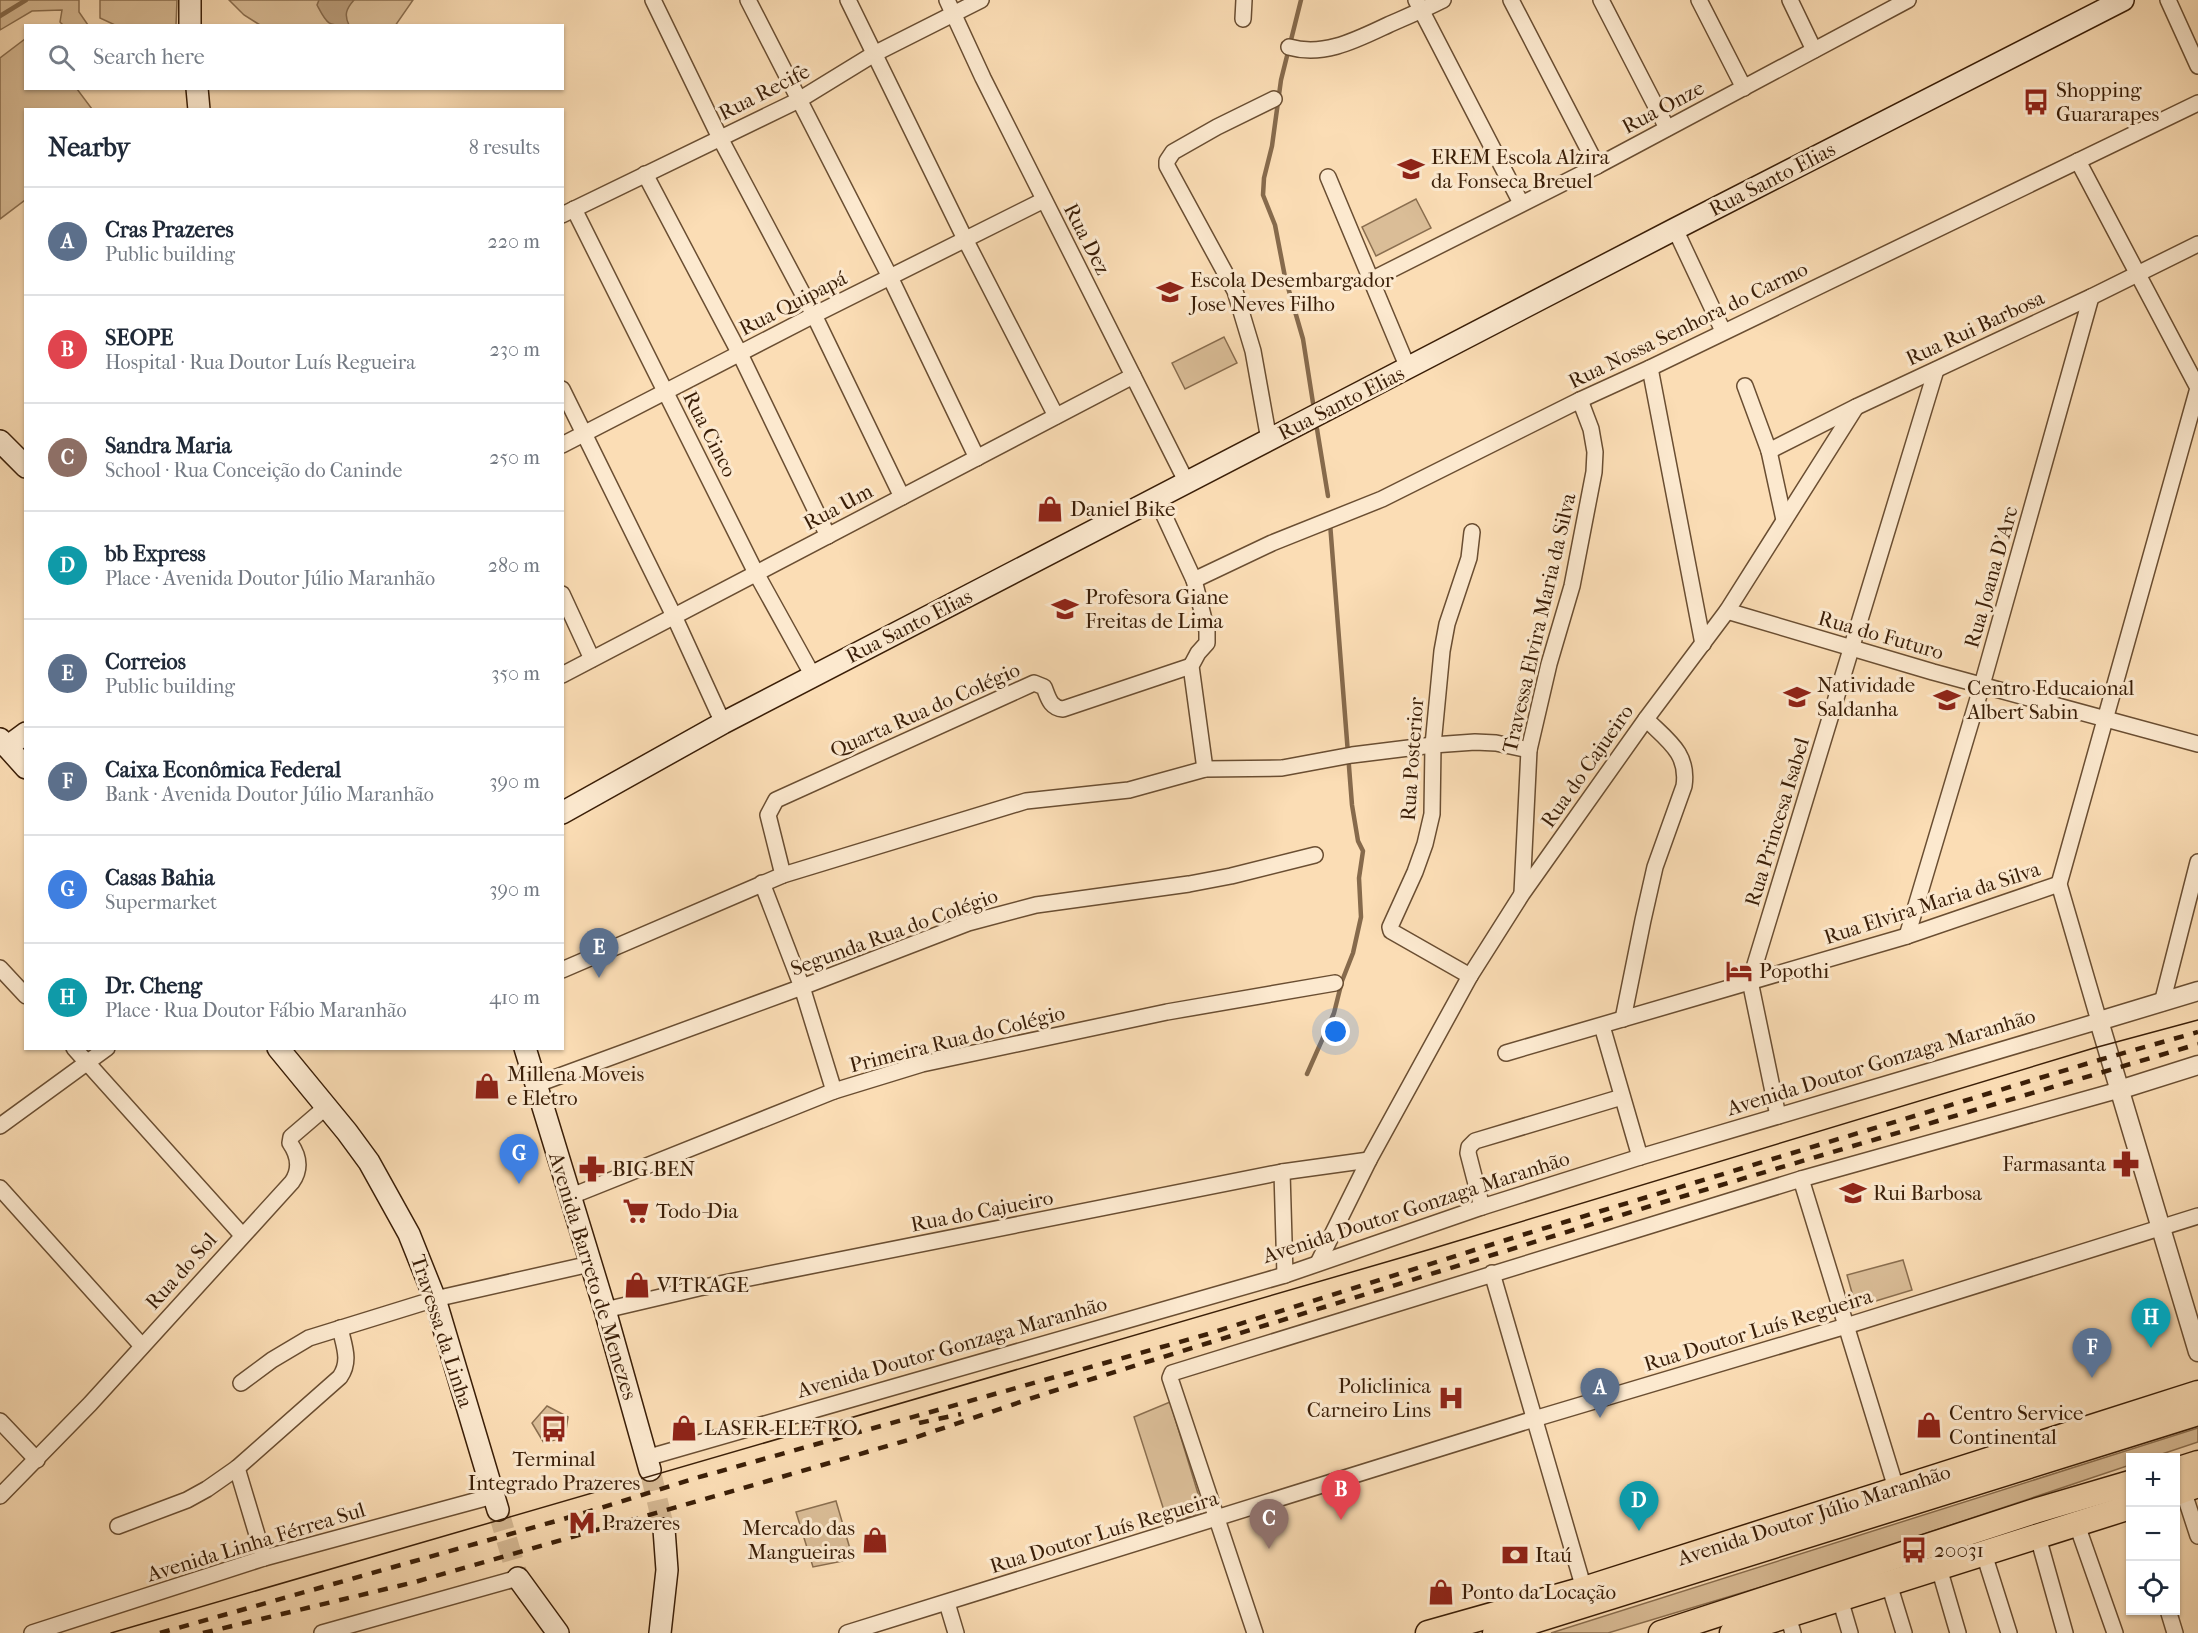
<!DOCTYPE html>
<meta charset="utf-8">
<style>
body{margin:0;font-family:"IM FELL French Canon",serif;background:#f2f2f3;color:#1f2937}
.controls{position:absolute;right:18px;bottom:18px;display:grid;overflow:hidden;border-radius:0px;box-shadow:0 2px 4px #0004}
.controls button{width:54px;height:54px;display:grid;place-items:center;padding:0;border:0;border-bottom:2px solid #e0e1e3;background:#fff;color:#1f2937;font:30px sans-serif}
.you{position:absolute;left:1336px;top:1032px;width:21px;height:21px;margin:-15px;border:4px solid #fff;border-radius:50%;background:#1a73e8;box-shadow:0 0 0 9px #1a73e833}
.badge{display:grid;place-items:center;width:39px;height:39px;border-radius:50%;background:#b45309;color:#fff;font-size:20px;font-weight:700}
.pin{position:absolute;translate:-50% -50px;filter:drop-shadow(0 2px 3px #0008)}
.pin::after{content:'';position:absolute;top:32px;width:21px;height:18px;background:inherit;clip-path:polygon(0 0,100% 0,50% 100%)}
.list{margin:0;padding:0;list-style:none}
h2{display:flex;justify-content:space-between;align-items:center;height:78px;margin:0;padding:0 24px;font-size:26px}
h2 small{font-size:20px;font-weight:400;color:#747a83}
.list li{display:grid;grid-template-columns:39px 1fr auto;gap:18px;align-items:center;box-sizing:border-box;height:108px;padding:0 24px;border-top:2px solid #e0e1e3}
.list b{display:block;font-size:22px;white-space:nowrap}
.list p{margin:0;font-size:20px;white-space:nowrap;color:#747a83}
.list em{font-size:20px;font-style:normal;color:#747a83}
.icon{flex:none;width:33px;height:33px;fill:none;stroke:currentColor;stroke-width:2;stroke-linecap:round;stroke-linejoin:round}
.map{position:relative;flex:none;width:2198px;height:1633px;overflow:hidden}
.search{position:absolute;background:#fff;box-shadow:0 2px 4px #0004;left:24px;top:24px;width:540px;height:66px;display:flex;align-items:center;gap:15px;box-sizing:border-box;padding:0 21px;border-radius:0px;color:#747a83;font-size:22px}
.panel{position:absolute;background:#fff;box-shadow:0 2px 4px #0004;left:24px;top:108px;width:540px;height:942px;border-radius:0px}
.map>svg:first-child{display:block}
.green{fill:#dabd97;stroke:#8a6e4f;stroke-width:1.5}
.water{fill:#b99c7a;stroke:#866a4c;stroke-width:1.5}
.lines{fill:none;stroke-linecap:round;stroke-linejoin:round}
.stream{stroke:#866a4c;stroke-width:4.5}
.secondary-tunnel{stroke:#d4b792;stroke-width:21;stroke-dasharray:21 10;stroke-linecap:butt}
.minor-casing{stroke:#6a4e32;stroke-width:18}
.tertiary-casing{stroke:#6a4e32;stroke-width:21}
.secondary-casing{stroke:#3a1e07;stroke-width:24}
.primary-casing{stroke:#3a1e07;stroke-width:27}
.trunk-casing{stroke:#3a1e07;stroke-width:27}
.minor{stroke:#fce9cf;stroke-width:15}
.tertiary{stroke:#fce9cf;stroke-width:18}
.secondary{stroke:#fce9cf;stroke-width:21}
.primary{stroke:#fbddb5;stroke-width:24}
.trunk{stroke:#fbddb5;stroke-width:24}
.tram{stroke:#3a1e07;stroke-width:1.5}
.rail{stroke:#3a1e07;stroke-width:4.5;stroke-dasharray:10 10;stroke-linecap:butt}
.labels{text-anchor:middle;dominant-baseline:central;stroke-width:6;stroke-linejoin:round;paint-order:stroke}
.poi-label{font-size:21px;fill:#3a1e07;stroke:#fce9cf;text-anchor:start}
.street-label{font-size:21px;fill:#3a1e07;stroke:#fce9cf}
</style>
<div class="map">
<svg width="2198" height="1633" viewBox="0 0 2198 1633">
<rect width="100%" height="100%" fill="#fbddb5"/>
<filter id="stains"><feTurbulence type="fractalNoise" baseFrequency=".00333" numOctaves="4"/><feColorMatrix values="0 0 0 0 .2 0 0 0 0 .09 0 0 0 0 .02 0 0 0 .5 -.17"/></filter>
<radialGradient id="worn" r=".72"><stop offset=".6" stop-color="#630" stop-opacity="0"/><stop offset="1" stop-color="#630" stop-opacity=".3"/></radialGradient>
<g class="green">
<polygon points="0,0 79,0 79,12 88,25 63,25 60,22 62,10 32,11 0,30"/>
<polygon points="100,0 177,0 176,25 115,25 100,18"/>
<polygon points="229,0 413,0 395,26 260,25 244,15"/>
<polygon points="25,39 26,88 77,89 92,109 26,110 25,200 0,219 0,58"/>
<polygon points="1416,199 1431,228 1376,256 1362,227"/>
<polygon points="1224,337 1237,363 1185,389 1172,363"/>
<polygon points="1903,1260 1912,1290 1856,1307 1847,1275"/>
<polygon points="1170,1402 1204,1513 1168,1523 1134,1417"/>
<polygon points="547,1406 568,1417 565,1437 544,1443 532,1423"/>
<polygon points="2198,1428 2198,1442 2153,1457 2130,1458 2130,1465 1814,1571 1608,1633 1551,1633"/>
<polygon points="836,1501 853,1559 813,1567 796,1512"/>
</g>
<path class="water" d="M319,0H354C346,9 344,15 349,25C327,26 327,24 317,5Z"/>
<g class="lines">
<g class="stream">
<polyline points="1301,0 1281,80 1272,146 1264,178 1263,195 1275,225 1285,277 1303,339 1313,403"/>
<polyline points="0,16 26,0"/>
<polyline points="1317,429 1328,496"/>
<polyline points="1307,1074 1334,1013 1342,981 1353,953 1361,917 1359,878 1363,851 1358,841 1352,805 1330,523"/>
</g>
<g class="secondary-tunnel">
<polyline points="650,1470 664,1529"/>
<polyline points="498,1510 518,1578"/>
</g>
<g class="minor-casing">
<g id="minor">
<polyline points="653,0 720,138 814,315 902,497"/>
<polyline points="748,0 890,277 977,458"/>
<polyline points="848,0 966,241 1056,416"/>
<polyline points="947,0 983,78 1187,483"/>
<polyline points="1416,0 1521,203"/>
<polyline points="1511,0 1597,166"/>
<polyline points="1601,0 1667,128"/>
<polyline points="1699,0 1744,88"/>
<polyline points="1790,0 1814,50"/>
<polyline points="2168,0 2198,66"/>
<polyline points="1243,19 1244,0"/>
<path d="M1289,47C1324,57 1356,40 1388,25C1406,17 1425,9 1443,0"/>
<polyline points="645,174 740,354 828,536"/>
<polyline points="1328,177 1408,368"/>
<polyline points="574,209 756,573 813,676"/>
<polyline points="562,215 799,100 874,54 981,0"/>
<polyline points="1675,229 1723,331"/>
<polyline points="1371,280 1597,166 1908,0"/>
<polyline points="1650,368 1703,644"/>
<polyline points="1745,386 1769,451 1784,520"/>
<polyline points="562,389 674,616 723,723"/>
<polyline points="1269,440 1253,351 1235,291 1167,166 1167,161 1173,152 1217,127 1274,99"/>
<polyline points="562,445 814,315 1044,200"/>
<polyline points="1769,451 1856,407 2091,297 2198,244"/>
<polyline points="1156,498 1194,580 1207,631 1207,643 1198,653 1191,666 1205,769"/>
<polyline points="1194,580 1272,543 1382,499 1580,400 1650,368 2198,103"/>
<polyline points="562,594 592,659"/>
<polyline points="1727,611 1933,672 2198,744"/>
<polyline points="562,675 1133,376"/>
<path d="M783,875L768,815L776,800L1034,683L1044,687C1048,697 1050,708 1063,709L1191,666"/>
<polyline points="762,883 802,987 834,1091"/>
<polyline points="1522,893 1529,750 1549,664 1572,586 1594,472 1595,452 1591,429 1580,400"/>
<polyline points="1907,936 1982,685 2091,297"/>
<polyline points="0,968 26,996"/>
<polyline points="562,970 783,875 1026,801 1129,790 1205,769 1282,768 1352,755 1433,745 1475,742 1496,743 1529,750"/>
<polyline points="1470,976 1391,931 1390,927 1415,872 1425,844 1432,814 1433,745 1442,651 1447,624 1469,558 1472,532"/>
<polyline points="2162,1003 2198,862"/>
<path d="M1623,1019L1643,920L1655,867L1684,786C1689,753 1667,740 1646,719"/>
<polyline points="1602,1026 1640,1157"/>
<polyline points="74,1048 242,1235"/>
<polyline points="1506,1053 1907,936 2059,884"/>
<polyline points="535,1085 802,987 968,923 1036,905 1189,884 1231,876 1315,855"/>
<polyline points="1778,1116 1750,981 1936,370"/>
<polyline points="0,1126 107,1048"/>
<polyline points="1282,1172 1285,1275"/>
<polyline points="1801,1179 1896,1488"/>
<polyline points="0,1188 142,1346"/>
<polyline points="569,1197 834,1091 922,1064 1167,1012 1335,983"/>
<polyline points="1482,1207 1468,1153 1469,1147 1475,1141 1622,1097"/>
<polyline points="1318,1263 1369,1160 1470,976 1522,894 1646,719 1727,611 1856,407"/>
<polyline points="1492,1273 1584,1589"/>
<polyline points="605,1310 699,1288 1282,1172 1369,1160"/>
<polyline points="241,1383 272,1360 309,1338 435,1299 590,1264"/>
<polyline points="0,1421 37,1460"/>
<polyline points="646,1458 1285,1275 1482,1207 1640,1157 2099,1021 2059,884 2198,388 2078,161"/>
<polyline points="237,1468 264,1558"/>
<polyline points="2183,1490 2198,1536"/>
<path d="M0,1496L90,1404L292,1182C301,1169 299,1156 290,1143L291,1137L326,1107"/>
<polyline points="2077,1525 2115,1633"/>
<path d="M118,1526L187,1500L207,1489L237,1468L340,1377C351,1361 344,1346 340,1328"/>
<polyline points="2038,1537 2065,1633"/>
<polyline points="1984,1554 2009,1633"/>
<polyline points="1939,1568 1958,1633"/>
<polyline points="1889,1584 1904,1633"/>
<polyline points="1840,1599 1850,1633"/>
<polyline points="947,1603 956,1633"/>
<polyline points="2168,1610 2175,1633"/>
<polyline points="1788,1616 1793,1633"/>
<polyline points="32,1633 264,1558 493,1496"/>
<polyline points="322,1633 518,1578"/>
<polyline points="847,1633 1534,1419 1846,1326 2198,1216"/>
<polyline points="1255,1633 1170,1378 1172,1373 1801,1179 2119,1090"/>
</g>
</g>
<g class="tertiary-casing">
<g id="tertiary">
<polyline points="2198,991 2099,1021 2198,1352"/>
<polyline points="2119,1090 2198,1065"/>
</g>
</g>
<g class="secondary-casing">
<g id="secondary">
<polyline points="190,0 190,26"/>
<polyline points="197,88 199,110"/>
<polyline points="0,441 26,467"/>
<polyline points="0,739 26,768"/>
<polyline points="7,747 26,733"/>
<polyline points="562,813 723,723 1675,229 2123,0"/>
<polyline points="278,1048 347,1132 369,1162 409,1234 435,1299 498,1510"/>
<polyline points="525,1048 605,1310 650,1470"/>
<polyline points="518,1578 558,1633"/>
<polyline points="660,1633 667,1570 664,1529"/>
</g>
</g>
<g class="primary-casing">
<g id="primary">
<polyline points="2176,1493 2198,1485"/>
<polyline points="1428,1633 1584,1589 2198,1393"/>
<polyline points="1732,1633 2130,1507"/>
</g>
</g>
<g class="trunk-casing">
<g id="trunk">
<polyline points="2176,1470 2198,1463"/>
<polyline points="1495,1633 2198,1413"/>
<polyline points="1661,1633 2035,1511 2130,1483"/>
</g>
</g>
<use href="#minor" class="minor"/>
<use href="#tertiary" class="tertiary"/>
<use href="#secondary" class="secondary"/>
<use href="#primary" class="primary"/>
<use href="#trunk" class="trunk"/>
<polyline class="tram" points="111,1633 1431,1249 2094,1048 2198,1020"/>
<g class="rail">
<polyline points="919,1423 961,1414"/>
<polyline points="160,1633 581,1514 696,1478 1208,1334 1522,1235 2099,1060 2198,1032"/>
<polyline points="203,1633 415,1582 771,1480 908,1440 1050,1392 1657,1204 2198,1044"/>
</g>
</g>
<defs>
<g id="bus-bare" transform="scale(2.07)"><path d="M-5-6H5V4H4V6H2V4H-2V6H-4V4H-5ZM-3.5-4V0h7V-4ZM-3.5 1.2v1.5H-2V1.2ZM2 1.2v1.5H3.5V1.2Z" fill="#8f2418" stroke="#fce9cf" stroke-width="2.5" paint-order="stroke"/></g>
<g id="school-bare" transform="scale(2.07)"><path d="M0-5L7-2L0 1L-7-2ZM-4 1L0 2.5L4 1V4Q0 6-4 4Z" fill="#8f2418" stroke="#fce9cf" stroke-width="2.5" paint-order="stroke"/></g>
<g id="shop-bare" transform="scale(2.07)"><path d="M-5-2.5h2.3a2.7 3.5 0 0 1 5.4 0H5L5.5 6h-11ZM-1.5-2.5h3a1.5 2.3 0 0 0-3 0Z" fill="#8f2418" stroke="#fce9cf" stroke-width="2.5" paint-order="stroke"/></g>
<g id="hotel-bare" transform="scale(2.07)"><path d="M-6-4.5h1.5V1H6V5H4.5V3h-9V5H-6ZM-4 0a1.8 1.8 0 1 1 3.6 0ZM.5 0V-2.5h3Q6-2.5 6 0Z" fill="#8f2418" stroke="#fce9cf" stroke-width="2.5" paint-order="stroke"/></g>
<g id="pharmacy-bare" transform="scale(2.07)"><path d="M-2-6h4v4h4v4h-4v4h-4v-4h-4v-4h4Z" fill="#8f2418" stroke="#fce9cf" stroke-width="2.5" paint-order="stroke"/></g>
<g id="supermarket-bare" transform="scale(2.07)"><path d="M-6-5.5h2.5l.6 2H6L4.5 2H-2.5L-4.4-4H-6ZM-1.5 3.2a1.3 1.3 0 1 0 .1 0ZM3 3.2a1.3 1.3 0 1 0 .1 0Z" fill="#8f2418" stroke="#fce9cf" stroke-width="2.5" paint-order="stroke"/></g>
<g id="hospital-bare" transform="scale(2.07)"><path d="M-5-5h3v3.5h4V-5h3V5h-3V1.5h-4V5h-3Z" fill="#8f2418" stroke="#fce9cf" stroke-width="2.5" paint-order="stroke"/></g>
<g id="metro-bare" transform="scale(2.07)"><path d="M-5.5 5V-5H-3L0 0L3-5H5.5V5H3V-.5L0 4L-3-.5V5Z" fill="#8f2418" stroke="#fce9cf" stroke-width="2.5" paint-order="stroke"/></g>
<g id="bank-bare" transform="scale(2.07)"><path d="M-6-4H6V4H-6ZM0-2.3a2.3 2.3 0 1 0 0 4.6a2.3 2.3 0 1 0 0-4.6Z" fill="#8f2418" stroke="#fce9cf" stroke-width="2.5" paint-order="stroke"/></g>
</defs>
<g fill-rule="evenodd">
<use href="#bus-bare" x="2036" y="102"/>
<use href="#school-bare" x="1411" y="169"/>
<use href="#school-bare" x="1170" y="292"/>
<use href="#shop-bare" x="1050" y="509"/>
<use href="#school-bare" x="1065" y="609"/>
<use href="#school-bare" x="1797" y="697"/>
<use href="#school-bare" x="1947" y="700"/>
<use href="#hotel-bare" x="1739" y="971"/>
<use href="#shop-bare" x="487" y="1086"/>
<use href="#pharmacy-bare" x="2126" y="1164"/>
<use href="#pharmacy-bare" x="592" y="1169"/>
<use href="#school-bare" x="1853" y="1193"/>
<use href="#supermarket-bare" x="636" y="1211"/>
<use href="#shop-bare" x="637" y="1285"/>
<use href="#hospital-bare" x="1451" y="1398"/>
<use href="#shop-bare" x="1929" y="1425"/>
<use href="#shop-bare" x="684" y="1428"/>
<use href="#bus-bare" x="554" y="1429"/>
<use href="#metro-bare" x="582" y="1523"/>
<use href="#shop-bare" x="875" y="1540"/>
<use href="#bus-bare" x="1914" y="1550"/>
<use href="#bank-bare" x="1515" y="1555"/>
<use href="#shop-bare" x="1441" y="1592"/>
</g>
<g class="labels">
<g class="poi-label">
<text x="2056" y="90">Shopping<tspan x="2056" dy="24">Guararapes</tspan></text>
<text x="1431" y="157">EREM Escola Alzira<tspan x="1431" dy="24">da Fonseca Breuel</tspan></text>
<text x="1190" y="280">Escola Desembargador<tspan x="1190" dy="24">Jose Neves Filho</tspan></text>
<text x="1070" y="509">Daniel Bike</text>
<text x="1085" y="597">Profesora Giane<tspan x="1085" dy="24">Freitas de Lima</tspan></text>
<text x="1817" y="685">Natividade<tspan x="1817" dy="24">Saldanha</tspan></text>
<text x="1967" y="688">Centro Educaional<tspan x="1967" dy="24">Albert Sabin</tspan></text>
<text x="1759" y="971">Popothi</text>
<text x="507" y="1074">Millena Moveis<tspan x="507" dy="24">e Eletro</tspan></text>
<text x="2106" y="1164" text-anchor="end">Farmasanta</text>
<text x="612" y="1169">BIG BEN</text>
<text x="1873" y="1193">Rui Barbosa</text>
<text x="656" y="1211">Todo-Dia</text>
<text x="657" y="1285">VITRAGE</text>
<text x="1431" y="1386" text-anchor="end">Policlinica<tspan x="1431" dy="24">Carneiro Lins</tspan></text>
<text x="1949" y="1413">Centro Service<tspan x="1949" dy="24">Continental</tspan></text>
<text x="704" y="1428">LASER ELETRO</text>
<text x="554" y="1459" text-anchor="middle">Terminal<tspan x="554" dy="24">Integrado Prazeres</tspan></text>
<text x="602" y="1523">Prazeres</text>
<text x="855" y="1528" text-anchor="end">Mercado das<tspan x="855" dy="24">Mangueiras</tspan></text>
<text x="1934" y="1550">20031</text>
<text x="1535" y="1555">Itaú</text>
<text x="1461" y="1592">Ponto da Locação</text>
</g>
<g class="street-label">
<text transform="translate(764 92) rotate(-27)">Rua Recife</text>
<text transform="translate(1663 107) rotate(-28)">Rua Onze</text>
<text transform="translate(1772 179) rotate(-27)">Rua Santo Elias</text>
<text transform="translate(1087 239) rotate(63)">Rua Dez</text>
<text transform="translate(793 303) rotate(-27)">Rua Quipapá</text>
<text transform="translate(1688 325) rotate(-26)">Rua Nossa Senhora do Carmo</text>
<text transform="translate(1975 328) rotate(-25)">Rua Rui Barbosa</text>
<text transform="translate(1341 403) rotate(-27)">Rua Santo Elias</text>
<text transform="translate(710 434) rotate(63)">Rua Cinco</text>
<text transform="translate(838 507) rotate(-28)">Rua Um</text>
<text transform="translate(1991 577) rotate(-74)">Rua Joana D'Arc</text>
<text transform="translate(1539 623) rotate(-77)">Travessa Elvira Maria da Silva</text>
<text transform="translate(909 626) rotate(-27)">Rua Santo Elias</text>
<text transform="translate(1881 635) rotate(16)">Rua do Futuro</text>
<text transform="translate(925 710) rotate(-24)">Quarta Rua do Colégio</text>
<text transform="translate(1412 759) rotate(-86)">Rua Posterior</text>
<text transform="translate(1587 766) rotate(-55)">Rua do Cajueiro</text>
<text transform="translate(1777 822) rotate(-73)">Rua Princesa Isabel</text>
<text transform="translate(1932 903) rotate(-18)">Rua Elvira Maria da Silva</text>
<text transform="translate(894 932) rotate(-20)">Segunda Rua do Colégio</text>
<text transform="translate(957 1039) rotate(-14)">Primeira Rua do Colégio</text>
<text transform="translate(1881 1062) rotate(-17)">Avenida Doutor Gonzaga Maranhão</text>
<text transform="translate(1416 1207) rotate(-18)">Avenida Doutor Gonzaga Maranhão</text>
<text transform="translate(982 1211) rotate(-11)">Rua do Cajueiro</text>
<text transform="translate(181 1271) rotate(-48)">Rua do Sol</text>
<text transform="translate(593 1276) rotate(73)">Avenida Barreto de Menezes</text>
<text transform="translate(1758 1330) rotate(-17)">Rua Doutor Luís Regueira</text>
<text transform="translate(442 1331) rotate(72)">Travessa da Linha</text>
<text transform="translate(952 1347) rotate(-16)">Avenida Doutor Gonzaga Maranhão</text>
<text transform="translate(1814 1515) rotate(-18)">Avenida Doutor Júlio Maranhão</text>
<text transform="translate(1104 1532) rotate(-17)">Rua Doutor Luís Regueira</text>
<text transform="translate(256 1542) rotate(-17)">Avenida Linha Férrea Sul</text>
</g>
</g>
<rect width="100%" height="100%" filter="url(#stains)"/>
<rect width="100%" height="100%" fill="url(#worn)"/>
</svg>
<div class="controls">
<button>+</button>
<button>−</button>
<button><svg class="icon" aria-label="locate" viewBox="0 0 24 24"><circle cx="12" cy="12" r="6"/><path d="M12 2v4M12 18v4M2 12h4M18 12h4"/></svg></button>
</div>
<div class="you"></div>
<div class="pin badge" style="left:1600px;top:1418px;background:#5c6f8a">A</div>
<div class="pin badge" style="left:1341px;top:1520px;background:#e0444e">B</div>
<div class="pin badge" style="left:1269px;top:1549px;background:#8d6e63">C</div>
<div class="pin badge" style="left:1639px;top:1531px;background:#0f9aa8">D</div>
<div class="pin badge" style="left:599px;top:978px;background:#5c6f8a">E</div>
<div class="pin badge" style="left:2092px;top:1378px;background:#5c6f8a">F</div>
<div class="pin badge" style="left:519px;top:1184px;background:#3f7fe0">G</div>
<div class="pin badge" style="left:2151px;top:1348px;background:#0f9aa8">H</div>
<div class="search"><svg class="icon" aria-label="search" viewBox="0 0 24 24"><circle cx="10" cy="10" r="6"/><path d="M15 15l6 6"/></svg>Search here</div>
<section class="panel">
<h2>Nearby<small>8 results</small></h2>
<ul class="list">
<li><span class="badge" style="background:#5c6f8a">A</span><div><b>Cras Prazeres</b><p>Public building</p></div><em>220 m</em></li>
<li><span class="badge" style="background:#e0444e">B</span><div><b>SEOPE</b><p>Hospital · Rua Doutor Luís Regueira</p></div><em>230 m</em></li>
<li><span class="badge" style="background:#8d6e63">C</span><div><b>Sandra Maria</b><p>School · Rua Conceição do Caninde</p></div><em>250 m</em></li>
<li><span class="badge" style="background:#0f9aa8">D</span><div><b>bb Express</b><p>Place · Avenida Doutor Júlio Maranhão</p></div><em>280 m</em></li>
<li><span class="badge" style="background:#5c6f8a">E</span><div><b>Correios</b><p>Public building</p></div><em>350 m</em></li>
<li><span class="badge" style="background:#5c6f8a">F</span><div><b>Caixa Econômica Federal</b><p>Bank · Avenida Doutor Júlio Maranhão</p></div><em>390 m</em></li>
<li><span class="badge" style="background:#3f7fe0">G</span><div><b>Casas Bahia</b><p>Supermarket</p></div><em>390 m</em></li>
<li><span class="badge" style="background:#0f9aa8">H</span><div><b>Dr. Cheng</b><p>Place · Rua Doutor Fábio Maranhão</p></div><em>410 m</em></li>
</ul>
</section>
</div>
